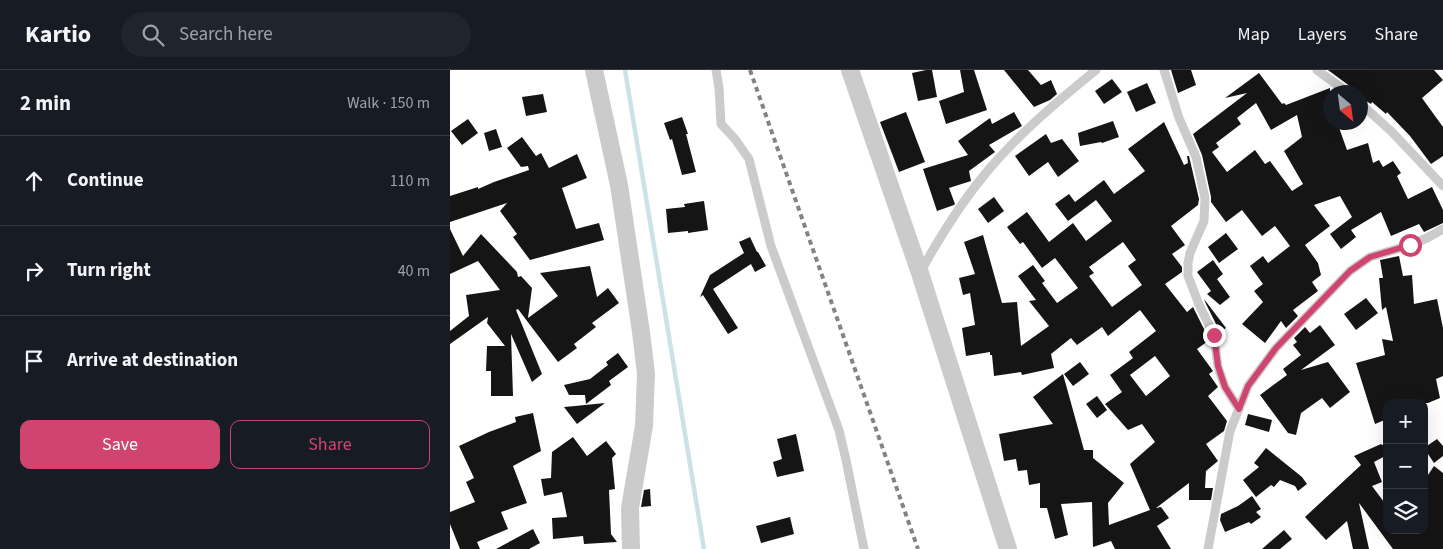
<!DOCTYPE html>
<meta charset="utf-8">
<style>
body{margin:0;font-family:"Source Sans 3",sans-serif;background:#20242c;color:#f1f3f6}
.controls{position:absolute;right:15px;bottom:15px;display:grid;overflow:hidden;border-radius:10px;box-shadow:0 5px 20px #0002}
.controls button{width:45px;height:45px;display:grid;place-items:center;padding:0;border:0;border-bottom:1px solid #363941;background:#171b24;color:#f1f3f6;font:25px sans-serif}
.compass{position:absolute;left:873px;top:15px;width:45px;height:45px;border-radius:50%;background:#171b24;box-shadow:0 5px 20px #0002;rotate:151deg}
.stop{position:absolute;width:15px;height:15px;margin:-11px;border:4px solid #cf456f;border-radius:50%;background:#fff}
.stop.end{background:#cf456f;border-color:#fff;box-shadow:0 1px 5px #0008}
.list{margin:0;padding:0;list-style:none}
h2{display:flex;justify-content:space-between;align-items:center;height:65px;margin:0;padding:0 20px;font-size:21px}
h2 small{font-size:16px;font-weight:400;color:#9ea1a6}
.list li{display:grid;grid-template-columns:32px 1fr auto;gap:15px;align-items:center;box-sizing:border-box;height:90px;padding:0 20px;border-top:1px solid #363941}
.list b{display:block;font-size:19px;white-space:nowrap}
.list em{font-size:16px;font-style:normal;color:#9ea1a6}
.actions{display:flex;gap:10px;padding:15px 20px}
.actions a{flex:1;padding:11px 0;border:1px solid #cf456f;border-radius:10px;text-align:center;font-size:18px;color:#cf456f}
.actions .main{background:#cf456f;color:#fff}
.icon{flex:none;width:28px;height:28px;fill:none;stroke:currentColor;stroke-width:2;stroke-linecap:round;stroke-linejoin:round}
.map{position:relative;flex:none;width:993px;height:479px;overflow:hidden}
header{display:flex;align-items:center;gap:30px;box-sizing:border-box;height:70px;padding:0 25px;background:#171b24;border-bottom:1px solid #363941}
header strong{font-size:24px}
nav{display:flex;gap:28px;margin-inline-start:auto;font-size:18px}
.search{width:350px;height:45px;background:#20242c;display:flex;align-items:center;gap:12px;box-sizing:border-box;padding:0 18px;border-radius:28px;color:#9ea1a6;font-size:19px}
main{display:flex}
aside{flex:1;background:#171b24}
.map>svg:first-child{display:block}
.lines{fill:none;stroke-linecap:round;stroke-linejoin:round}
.stream{stroke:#cbe2e7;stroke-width:4.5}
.building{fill:#151515;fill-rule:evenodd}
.service{stroke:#cbcbcb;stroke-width:9}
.minor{stroke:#cbcbcb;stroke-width:18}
.rail{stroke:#838383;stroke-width:4;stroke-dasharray:5 4;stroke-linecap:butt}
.route{stroke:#cf456f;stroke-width:6}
</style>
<header>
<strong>Kartio</strong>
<div class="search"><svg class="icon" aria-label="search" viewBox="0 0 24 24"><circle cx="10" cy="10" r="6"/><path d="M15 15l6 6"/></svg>Search here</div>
<nav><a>Map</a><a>Layers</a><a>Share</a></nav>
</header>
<main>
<aside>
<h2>2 min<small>Walk · 150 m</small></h2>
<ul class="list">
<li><svg class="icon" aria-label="ahead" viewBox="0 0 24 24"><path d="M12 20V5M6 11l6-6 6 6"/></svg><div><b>Continue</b></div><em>110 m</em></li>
<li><svg class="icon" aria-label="right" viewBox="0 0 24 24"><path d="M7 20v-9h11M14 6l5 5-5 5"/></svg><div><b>Turn right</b></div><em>40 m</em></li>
<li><svg class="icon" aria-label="arrive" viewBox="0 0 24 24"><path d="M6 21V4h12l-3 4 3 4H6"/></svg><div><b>Arrive at destination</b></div></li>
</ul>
<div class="actions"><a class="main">Save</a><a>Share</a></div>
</aside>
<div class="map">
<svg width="993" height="479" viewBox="0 0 993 479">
<rect width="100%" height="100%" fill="#fff"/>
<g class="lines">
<polyline class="stream" points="175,0 254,479"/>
</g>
<g class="building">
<polygon points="476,0 482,0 487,27 468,31 462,3"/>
<polygon points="510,0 524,0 537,40 496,54 489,31 514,22"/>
<polygon points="554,0 578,0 591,15 601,10 607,24 600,30 584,37"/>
<polygon points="721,0 741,0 746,15 728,23"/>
<polygon points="878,0 984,0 993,10 972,28 993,57 993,86 981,94 960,66 937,42 936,44 922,32 921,34 910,27 910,22 903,22 901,17"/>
<path d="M809,3L832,34L834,33L836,35L880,18V52H887L897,80L918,73L923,93L929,90L933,97L943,91L951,103L947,106L958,129L982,117L993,140V153L974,162L969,154L941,166L931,142L901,160L906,167L891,179L880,164L902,147L890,126L864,135L880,156L855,175L868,193L871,205L862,212L868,221L843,240L848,246L836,258L831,251L815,273L792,254L813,232L804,221L813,214L800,196L813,186L818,193L840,176L825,156L812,166L792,140L776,152L761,132V127L752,85L743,64L797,23L775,28ZM806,33L821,60L847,45L852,67L834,81L853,114L842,121L820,91L815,94L805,80L777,102L762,82L769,77L766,73L791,54L787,48Z"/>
<polygon points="662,9 672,22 654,34 645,21"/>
<polygon points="697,13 706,33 686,42 677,22"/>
<polygon points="93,24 97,42 76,46 72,27"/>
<polygon points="456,42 475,92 449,102 430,52"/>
<polygon points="564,42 572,56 539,75 545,82 519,101 521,111 499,118 505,134 504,135 487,141 473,99 518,85 508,71 540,48 542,54"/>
<polygon points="232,47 238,64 236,64 246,102 232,105 222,69 220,70 214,53"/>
<polygon points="18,49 28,63 12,75 1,61"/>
<polygon points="663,51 669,67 652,73 651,72 630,76 628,63"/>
<path d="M714,52L734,95L738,93L737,86H739L749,129L748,135L721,156L735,175L722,184L732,197V202L715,214L737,242L743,237L758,267V271L747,279L763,301L759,304L768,317L758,326L777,351L774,361L756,374L768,391L756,401L755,418H763L761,430H739V413L706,438L711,437L719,448L707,456L721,479H665L661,471L643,477L642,432L611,434L618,465L605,469L597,438H590V413L579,415L577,400L568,401L566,389L554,391L549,364L603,354L583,327L613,304L634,380H643V388L674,413L658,433L659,455L700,440L680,394L705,372L692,354L678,360L655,334L672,322L660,305L683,288L679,282L706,261L690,240L658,266L652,257L627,275L621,268L601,284L604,298L572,305L571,302L544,306L542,285H540V282L516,286L512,258L525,255L520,223L513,225L509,208L525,204L514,172L533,165L552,233L567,232L571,276L599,256L579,231L586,230L568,206L583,195L595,211L592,213L607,233L628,218L605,188L592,198L573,172L570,174L557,157L577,142L599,172L623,153L636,171L662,151L646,130L618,151L605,134L619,124L625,132L654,110L664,124L695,101L678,79ZM673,172L686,190L678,196L692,215L662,237L639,206L644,203L639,197ZM705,286L720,306L696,326L680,305Z"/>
<polygon points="46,59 52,77 39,81 34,63"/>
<polygon points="596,64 601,73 612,69 629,91 608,107 598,92 579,106 565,86"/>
<polygon points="72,67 86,86 91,83 99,98 127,84 137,108 112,118 126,159 149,153 154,170 80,190 63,167 67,164 50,141 57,133 0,152 0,126 28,117 28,119 44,112 79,100 78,96 71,97 57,78"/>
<polygon points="544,127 554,141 538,153 528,139"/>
<polygon points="254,131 258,160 238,163 238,161 218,163 216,139 235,137 234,134"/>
<polygon points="0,159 13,186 31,164 67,202 68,207 71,206 82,218 78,248 108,226 90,203 140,196 147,227 158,218 169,233 142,253 146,257 124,274 127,278 108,292 68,239 66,240 92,304 82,312 61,264 63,326 41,326 41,301 36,301 37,276 55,276 37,253 38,247 0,274 0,261 19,246 16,225 50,220 28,191 0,204"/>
<polygon points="776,163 788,179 769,193 758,177"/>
<polygon points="300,167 307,182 308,182 316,196 305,202 301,194 263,219 288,258 278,264 253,225 250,227 260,205 294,183 289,172"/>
<polygon points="949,186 953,206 962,205 964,234 987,229 993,258 993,306 986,309 990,328 978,333 937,333 937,349 925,354 906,293 935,285 932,269 943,271 936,237 932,240 929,208 933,208 930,190"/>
<polygon points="763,190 773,204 767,209 780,227 770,235 757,224 761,221 747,202"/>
<polygon points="916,228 928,243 906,260 894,244"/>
<polygon points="754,229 776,258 770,262 756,234"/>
<polygon points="870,255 885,275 851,300 878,292 900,322 880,338 872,328 851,343 846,365 838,363 810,325 837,305 833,299 851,285 843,275 847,272 844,268 855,257 860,263"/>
<polygon points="168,283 178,297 159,311 161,315 136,334 135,325 119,325 114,315 140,309 158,295 156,292"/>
<polygon points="630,292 639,304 623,316 614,304"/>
<polygon points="647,326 657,340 647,348 636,334"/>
<polygon points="155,333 127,354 114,337 125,336"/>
<polygon points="83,343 91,381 63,396 77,433 51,442 58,459 27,472 30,479 10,479 0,454 0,442 25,432 16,412 24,408 9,376 39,362 66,352 65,347"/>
<polygon points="798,344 822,350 819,362 795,355"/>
<polygon points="346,364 354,401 327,407 323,392 332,389 327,369"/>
<polygon points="123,367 137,386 156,371 166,384 162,388 165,419 159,420 161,464 167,472 134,474 133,466 103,469 102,448 117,447 112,422 94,426 91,409 101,408 102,382"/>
<polygon points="987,369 993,376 993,386 984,393 974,378"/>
<polygon points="937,373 937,385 924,392 932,412 922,416 937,436 937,460 974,460 974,411 984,396 993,403 993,479 943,479 909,433 919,479 903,479 897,451 876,470 855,447 911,395 904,386 931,374 932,375"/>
<polygon points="816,378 852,407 857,414 848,421 845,416 830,410 824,417 821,415 806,427 793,410 809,397 804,393"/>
<polygon points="200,419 201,436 191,437 194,420"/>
<polygon points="802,426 811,439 806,442 811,447 801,454 799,452 775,462 770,450 771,444 788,436"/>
<polygon points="340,447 344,464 311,473 306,456"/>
<polygon points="83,459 90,473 79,479 46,479"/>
<polygon points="834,460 842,469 830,479 812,479"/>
</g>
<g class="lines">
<g class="service">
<polyline points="266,0 269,18 271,54 285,69 299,89 321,176 389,360 396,390 414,479"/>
<polyline points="714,0 729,48 746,87 755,128 754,151 740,183 738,193 738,206 750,237 764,265 768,297 775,317 789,339"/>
<polyline points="867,0 897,22"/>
<polyline points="911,34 942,62 993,116"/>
<path d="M470,203C490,166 512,131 540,98C571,62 609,30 646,0"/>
<polyline points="758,479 780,361 798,316 826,278 900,201 920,187 960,175 977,168 993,159"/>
</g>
<g class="minor">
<polyline points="144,0 169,115 191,262 196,304 194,356 180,438 181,479"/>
<polyline points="400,0 470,203 558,479"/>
</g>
<polyline class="rail" points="300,0 468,479"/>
</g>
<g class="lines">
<polyline class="route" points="764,265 768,296 775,317 789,339 798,316 826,278 900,201 920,187 960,175"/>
</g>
</svg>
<div class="controls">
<button>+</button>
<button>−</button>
<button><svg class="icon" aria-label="layers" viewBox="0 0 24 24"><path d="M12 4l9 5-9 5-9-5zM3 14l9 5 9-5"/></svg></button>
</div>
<svg class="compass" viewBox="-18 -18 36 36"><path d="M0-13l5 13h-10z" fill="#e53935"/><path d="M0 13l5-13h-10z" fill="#9ea1a6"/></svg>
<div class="stop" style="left:960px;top:175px"></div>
<div class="stop end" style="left:764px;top:265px"></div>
</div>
</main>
